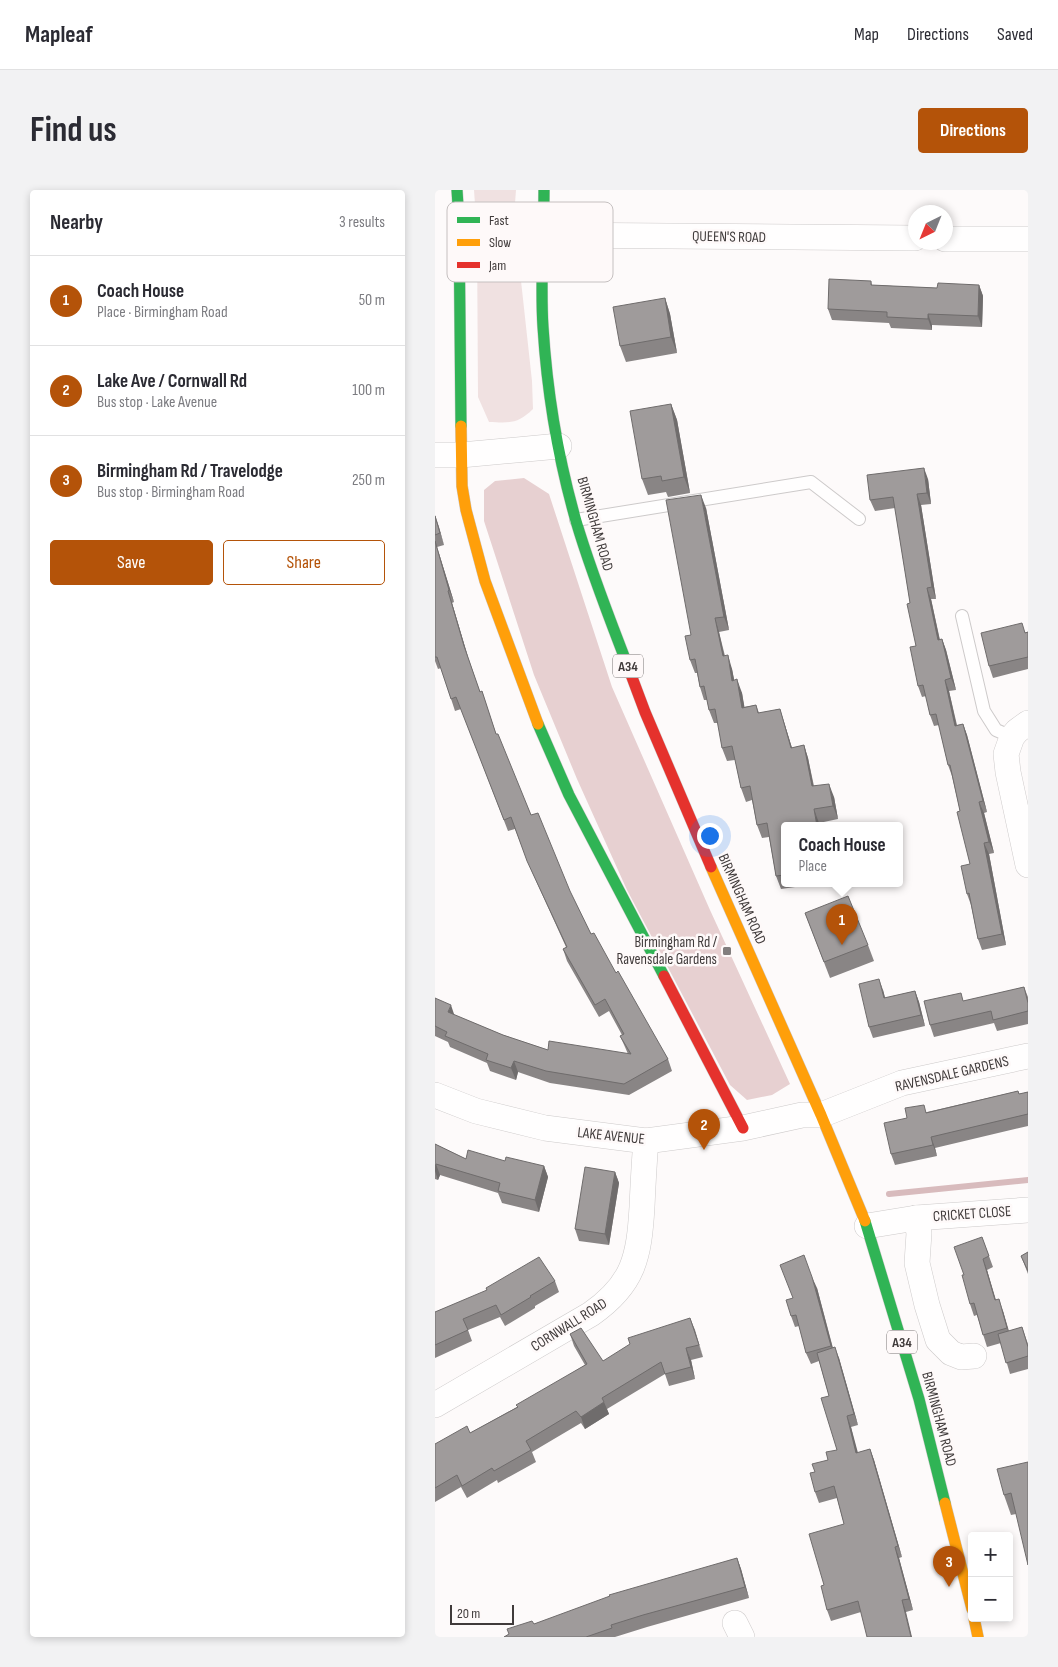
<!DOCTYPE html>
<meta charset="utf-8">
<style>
body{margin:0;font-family:"Sofia Sans Condensed",sans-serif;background:#f2f2f3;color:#2b2b33}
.controls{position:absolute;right:15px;bottom:15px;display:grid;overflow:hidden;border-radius:5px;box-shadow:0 2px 8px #0003}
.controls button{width:45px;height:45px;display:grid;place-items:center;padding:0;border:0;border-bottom:1px solid #e1e1e2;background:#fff;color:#2b2b33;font:25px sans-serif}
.compass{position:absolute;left:473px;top:15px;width:45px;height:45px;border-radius:50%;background:#fff;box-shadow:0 2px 8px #0003;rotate:223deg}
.scale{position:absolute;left:15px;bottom:12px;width:64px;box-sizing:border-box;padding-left:5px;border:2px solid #403b3b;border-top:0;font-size:14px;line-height:18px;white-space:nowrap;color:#403b3b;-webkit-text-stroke:4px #fef9f9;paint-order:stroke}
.you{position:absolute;left:274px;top:645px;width:18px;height:18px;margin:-12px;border:4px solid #fff;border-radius:50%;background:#1a73e8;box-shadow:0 0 0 8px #1a73e833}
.badge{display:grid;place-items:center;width:32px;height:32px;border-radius:50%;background:#b45309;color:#fff;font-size:16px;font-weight:700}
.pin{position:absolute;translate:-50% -41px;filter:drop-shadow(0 1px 2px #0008)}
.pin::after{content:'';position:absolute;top:26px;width:18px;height:15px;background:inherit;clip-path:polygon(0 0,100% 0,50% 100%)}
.popup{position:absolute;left:346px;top:632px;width:122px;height:65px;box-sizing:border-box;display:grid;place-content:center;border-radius:5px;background:#fff;filter:drop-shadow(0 1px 4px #0005);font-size:16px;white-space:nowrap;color:#7c7c81}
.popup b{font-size:19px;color:#2b2b33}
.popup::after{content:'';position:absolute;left:50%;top:100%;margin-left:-10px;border:10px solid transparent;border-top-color:#fff}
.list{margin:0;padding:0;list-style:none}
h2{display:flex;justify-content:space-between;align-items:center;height:65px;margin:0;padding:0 20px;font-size:21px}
h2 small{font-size:16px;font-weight:400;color:#7c7c81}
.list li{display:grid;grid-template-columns:32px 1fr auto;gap:15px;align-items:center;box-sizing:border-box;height:90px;padding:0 20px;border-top:1px solid #e1e1e2}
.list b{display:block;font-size:19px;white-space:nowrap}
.list p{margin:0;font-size:16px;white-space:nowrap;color:#7c7c81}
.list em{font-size:16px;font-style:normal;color:#7c7c81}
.actions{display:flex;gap:10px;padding:15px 20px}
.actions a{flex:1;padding:11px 0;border:1px solid #b45309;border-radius:5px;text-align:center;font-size:18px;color:#b45309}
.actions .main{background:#b45309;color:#fff}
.map{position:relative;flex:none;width:593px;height:1447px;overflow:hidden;border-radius:5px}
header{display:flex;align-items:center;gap:30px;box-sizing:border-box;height:70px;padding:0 25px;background:#fff;border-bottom:1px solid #e1e1e2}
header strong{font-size:24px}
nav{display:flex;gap:28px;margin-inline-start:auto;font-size:18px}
.intro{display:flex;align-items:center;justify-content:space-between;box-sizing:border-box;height:120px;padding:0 30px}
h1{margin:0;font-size:35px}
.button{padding:12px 22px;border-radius:5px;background:#b45309;color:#fff;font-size:18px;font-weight:700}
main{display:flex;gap:30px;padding:0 30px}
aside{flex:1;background:#fff;border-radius:5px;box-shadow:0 2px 8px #0003}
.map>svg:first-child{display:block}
.green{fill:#f0e1e1}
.forest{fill:#e7d0d1}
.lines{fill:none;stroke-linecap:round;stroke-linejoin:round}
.stream{stroke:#d8bbbd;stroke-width:6}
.lane-casing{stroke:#cdcaca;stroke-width:14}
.street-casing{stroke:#cdcaca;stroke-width:26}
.fast-casing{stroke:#cdcaca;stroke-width:12}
.slow-casing{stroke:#cdcaca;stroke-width:12}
.jam-casing{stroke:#cdcaca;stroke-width:12}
.lane{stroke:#fffefe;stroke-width:12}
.street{stroke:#fffefe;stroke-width:25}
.fast{stroke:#30b455;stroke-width:11}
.slow{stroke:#ff9f0a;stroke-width:11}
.jam{stroke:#e5322d;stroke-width:11}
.wall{fill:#898585}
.shaded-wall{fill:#6f6c6c}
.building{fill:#9f9b9b;stroke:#6f6c6c}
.poi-dot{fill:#827e7e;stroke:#fef9f9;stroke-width:2}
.labels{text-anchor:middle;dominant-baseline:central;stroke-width:5;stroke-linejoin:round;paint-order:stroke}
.shield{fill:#fef9f9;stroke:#797474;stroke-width:1}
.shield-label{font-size:14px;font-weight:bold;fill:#403b3b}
.street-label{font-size:15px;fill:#403b3b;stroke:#fef9f9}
.poi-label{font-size:15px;fill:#403b3b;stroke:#fef9f9;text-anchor:end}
.key{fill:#fef9f9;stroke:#c5c0c0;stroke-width:1}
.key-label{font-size:14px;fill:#403b3b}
</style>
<header>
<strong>Mapleaf</strong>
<nav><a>Map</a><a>Directions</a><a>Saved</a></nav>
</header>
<div class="intro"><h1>Find us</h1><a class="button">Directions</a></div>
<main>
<aside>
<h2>Nearby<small>3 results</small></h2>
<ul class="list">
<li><span class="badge">1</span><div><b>Coach House</b><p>Place · Birmingham Road</p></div><em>50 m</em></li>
<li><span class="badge">2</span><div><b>Lake Ave / Cornwall Rd</b><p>Bus stop · Lake Avenue</p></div><em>100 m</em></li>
<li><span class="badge">3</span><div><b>Birmingham Rd / Travelodge</b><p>Bus stop · Birmingham Road</p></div><em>250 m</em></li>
</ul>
<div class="actions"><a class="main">Save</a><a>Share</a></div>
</aside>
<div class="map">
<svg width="593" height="1447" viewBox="0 0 593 1447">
<rect width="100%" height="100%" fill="#fdfafa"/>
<path class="green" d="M39,0H81L79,27L97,191L98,219C83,234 74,233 54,232L43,207L42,44Z"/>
<polygon class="forest" points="89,288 114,304 177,497 275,720 355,894 337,905 312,910 295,895 192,700 142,589 99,485 49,331 49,300 60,291"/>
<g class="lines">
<polyline class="stream" points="454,1004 593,990"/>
<g class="lane-casing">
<g id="lane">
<polyline points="141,330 376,292 424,329"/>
<polyline points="527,426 549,521 561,540 577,547"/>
</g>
</g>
<g class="street-casing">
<g id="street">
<polyline points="108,45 480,48"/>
<polyline points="510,49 593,49"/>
<polyline points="0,265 26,265 124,256"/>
<polyline points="593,533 582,541 577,547 571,564 573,582 593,675"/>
<polyline points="0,905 41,921 110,938 211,951 308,938 367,925 386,925 467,893 593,866"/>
<polyline points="481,1028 484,1043 482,1073 492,1115 503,1150 516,1163 526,1167 539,1166"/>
<polyline points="432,1036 481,1028 593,1020"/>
<path d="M0,1215L156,1124C199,1094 204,1067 207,1017C208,995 209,973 211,951"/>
<polyline points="300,1433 307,1447"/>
</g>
</g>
<g class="fast-casing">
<g id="fast">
<polyline points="22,0 24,31 26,236"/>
<path d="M109,0C109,45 105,92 108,137C112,201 123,268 141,331C155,379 174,427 192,474"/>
<polyline points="103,534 134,605 229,786"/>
<polyline points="430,1031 484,1209 510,1313"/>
</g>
</g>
<g class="slow-casing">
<g id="slow">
<polyline points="26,236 27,296 31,320 50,391 103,534"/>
<polyline points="276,677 386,925 430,1031"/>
<polyline points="510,1313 537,1419"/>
<polyline points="539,1428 543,1447"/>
</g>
</g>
<g class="jam-casing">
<g id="jam">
<polyline points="192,474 210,522 276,677"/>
<polyline points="229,786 308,938"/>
</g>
</g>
<use href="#lane" class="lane"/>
<use href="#street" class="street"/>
<use href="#fast" class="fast"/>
<use href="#slow" class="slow"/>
<use href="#jam" class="jam"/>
</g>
<g class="wall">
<polygon points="436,91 437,95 502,98 544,95 548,106 547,137 497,135 497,140 456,138 454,133 397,130 393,119"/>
<polygon points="230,108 235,124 242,163 191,172 185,156"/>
<polygon points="236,214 242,230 255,303 233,307 231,302 213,305 207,289"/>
<polygon points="493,289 496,314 486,315 501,409 496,409 505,450 507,449 511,460 521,500 514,501 522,535 528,534 532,545 552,622 549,623 559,663 554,664 571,755 547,760 543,749 536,715 532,704 535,674 525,621 517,586 513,575 504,535 499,536 495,525 491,506 487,507 483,496 481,456 475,413 460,318 440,321 435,310"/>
<polygon points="271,318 294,440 284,442 290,466 297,479 299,490 307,503 309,517 321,515 324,523 345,519 357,558 369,555 373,568 379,596 399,607 403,629 384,633 385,636 350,636 350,694 381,694 346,699 341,686 334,647 327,648 322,635 317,610 311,612 306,598 300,570 292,571 287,558 283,533 279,533 274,520 272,510 269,510 265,497 262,483 260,483 255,470 256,445"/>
<polygon points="0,325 9,355 2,357 19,412 17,413 33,467 45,502 47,501 61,544 96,625 156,744 233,869 237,881 194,905 115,893 83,882 81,890 55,881 52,873 15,857 13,852 0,846 0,808 19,825 68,845 113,860 193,864 190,857 185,846 187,845 174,821 164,827 132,771 128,759 131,757 97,682 80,639 73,641 26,519 20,521 6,478 3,479 0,471"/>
<polygon points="591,442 593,442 593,479 558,488 554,476"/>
<polygon points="370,723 433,755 439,771 395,788"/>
<polygon points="589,797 593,807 593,834 562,841 559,833 499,847 495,835 529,811"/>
<polygon points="448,800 450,808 480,801 484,812 490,836 438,848 434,837"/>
<polygon points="583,901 584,904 593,902 593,936 500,958 502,966 460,975 456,964 472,928 492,922"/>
<polygon points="0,954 31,969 70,971 109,976 113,987 104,1022 67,1013 63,1003 5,985 3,990 0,989"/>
<polygon points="180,982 184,993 174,1055 144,1051 140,1039"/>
<polygon points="547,1047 558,1077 552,1080 561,1110 568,1121 574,1141 587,1137 593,1154 593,1179 575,1184 566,1153 552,1157 542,1125 539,1126 535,1114"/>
<polygon points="593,1062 593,1084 586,1066"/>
<polygon points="120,1091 124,1102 100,1116 100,1118 70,1136 65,1127 33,1140 37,1151 0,1168 0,1122 52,1101 51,1098"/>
<polygon points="382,1098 398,1158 404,1168 423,1235 416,1237 422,1263 435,1259 439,1270 467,1367 464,1368 478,1420 471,1422 426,1422 396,1431 392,1420 389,1395 409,1334 402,1308 384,1313 380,1302 380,1282 393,1270 402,1260 394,1206 384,1171 376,1174 371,1163 364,1136 360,1137 356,1126 358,1108"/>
<polygon points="255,1128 268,1167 256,1170 260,1189 234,1196 230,1184 172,1219 174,1224 150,1239 146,1233 97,1262 101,1272 63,1293 62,1290 32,1308 26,1297 0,1312 0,1254 35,1243 82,1217 150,1175 139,1156 135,1144 168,1171"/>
<polygon points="593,1272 581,1324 576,1325 569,1305"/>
<polygon points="302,1368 306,1379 314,1408 212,1437 180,1447 69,1447 99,1434"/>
</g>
<g class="shaded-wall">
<polygon points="544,95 548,106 547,137 543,126"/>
<polygon points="230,108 235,124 242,163 236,147"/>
<polygon points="493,124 497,135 497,140 493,129"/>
<polygon points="236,214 242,230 255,303 249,287"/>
<polygon points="489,278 493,289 496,314 492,303"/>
<polygon points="482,304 486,315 501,409 497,397"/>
<polygon points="266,305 271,318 294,440 289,427"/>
<polygon points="0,325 4,337 9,355 5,343"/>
<polygon points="0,350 2,357 19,412 14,400"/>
<polygon points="492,398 496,409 507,461 503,450"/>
<polygon points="13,401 17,413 33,467 29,456"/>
<polygon points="280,428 284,442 292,479 288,466"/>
<polygon points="507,449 511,460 521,500 516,488"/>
<polygon points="293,465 297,479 302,504 297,491"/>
<polygon points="302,489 307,503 312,531 307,518"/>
<polygon points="510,490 514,501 524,547 520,536"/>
<polygon points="345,519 361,571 356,558"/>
<polygon points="528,534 532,545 552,622 548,611"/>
<polygon points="369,555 373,568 381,610 377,596"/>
<polygon points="394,594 399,607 403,629 398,616"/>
<polygon points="544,612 549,623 559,663 554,652"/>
<polygon points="379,619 384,633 385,636 382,636"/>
<polygon points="549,653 554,664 571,755 567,744"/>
<polygon points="444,789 448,800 453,819 449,808"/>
<polygon points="480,801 484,812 490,836 486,825"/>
<polygon points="16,815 20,827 13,822"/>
<polygon points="79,871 83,882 81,890 76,878"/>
<polygon points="496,947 500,958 502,966 498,955"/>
<polygon points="1,974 5,985 3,990 0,981 0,977"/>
<polygon points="109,976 113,987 104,1022 100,1010"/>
<polygon points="180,982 184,993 174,1055 170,1044"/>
<polygon points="548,1069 552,1080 564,1122 560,1110"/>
<polygon points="377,1087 382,1098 400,1167 396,1156"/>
<polygon points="564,1109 568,1121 576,1150 572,1138"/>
<polygon points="255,1128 260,1140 268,1167"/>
<polygon points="400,1157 404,1168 423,1235 419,1224"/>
<polygon points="251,1158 256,1170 260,1189 256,1177"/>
<polygon points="169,1212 174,1224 150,1239 146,1227"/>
<polygon points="412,1226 416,1237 426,1274 421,1263"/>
<polygon points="435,1259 439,1270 467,1367 463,1356"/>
<polygon points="460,1357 464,1368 478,1420 474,1409"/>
<polygon points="302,1368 306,1379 314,1408 310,1397"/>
<polygon points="467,1410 471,1422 477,1447 476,1447"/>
</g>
<g class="building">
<polygon points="394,89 436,91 436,95 502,98 503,93 544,95 543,126 493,124 493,129 452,127 452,122 393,119"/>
<polygon points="230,108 236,147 185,156 178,117"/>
<polygon points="236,214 249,287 227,291 226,286 207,289 195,221"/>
<polygon points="489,278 492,303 482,304 497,397 492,398 503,450 507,449 516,488 510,490 520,536 528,534 548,611 544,612 554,652 549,653 567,744 543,749 534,703 532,704 526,676 535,674 522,622 525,621 515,575 513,575 501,524 495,525 488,495 483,496 475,457 481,456 472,414 475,413 458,307 435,310 432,285"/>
<polygon points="266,305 289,427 280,428 288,466 293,465 297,491 302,489 307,518 321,515 323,523 345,519 356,558 369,555 377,596 394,594 398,616 379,619 382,636 350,636 350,685 341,686 332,633 322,635 315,596 306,598 297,556 287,558 280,519 274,520 269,496 265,497 260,469 255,470 250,446 256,445 231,310"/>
<polygon points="0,326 5,343 0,345"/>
<polygon points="0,351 14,400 13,401 29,456 45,502 47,501 61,544 63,544 96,625 103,623 135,701 156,744 159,743 181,783 183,781 233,869 189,894 111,881 79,871 76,878 51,870 53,864 10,846 12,842 0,836 0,808 16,815 13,822 68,845 113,860 114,851 196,864 185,846 189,844 170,809 160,815 128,759 132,757 92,671 76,627 69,630 21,507 16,509 2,467 0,467"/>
<polygon points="587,433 590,443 593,442 593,467 554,476 546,443"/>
<polygon points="413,706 433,755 389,772 370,723"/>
<polygon points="444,789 449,808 480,801 486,825 434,837 424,794"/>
<polygon points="589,797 593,813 593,821 558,830 556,821 495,835 489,811 526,803 528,811"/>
<polygon points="583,901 584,904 593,902 593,924 496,947 498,955 456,964 449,933 472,928 470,918 489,915 491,923"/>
<polygon points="0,954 31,969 33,960 70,971 71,967 109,976 100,1010 63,1001 65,993 1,974 0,977"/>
<polygon points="150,977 180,982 170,1044 140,1039"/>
<polygon points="547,1047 554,1066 548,1069 560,1110 564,1109 572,1138 548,1145 539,1113 535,1114 527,1085 529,1085 519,1057"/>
<polygon points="593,1062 593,1081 586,1066"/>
<polygon points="369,1065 377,1087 396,1156 371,1163 361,1125 356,1126 351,1110 358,1108 345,1075"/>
<polygon points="104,1067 120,1091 95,1106 96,1107 66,1125 61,1115 28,1129 33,1140 0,1155 0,1122 52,1100 51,1098"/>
<polygon points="255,1128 264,1155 251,1158 256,1177 230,1184 226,1172 167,1208 169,1212 146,1227 141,1221 91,1251 96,1260 59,1281 57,1278 27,1296 22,1285 0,1298 0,1254 32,1236 35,1243 83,1217 81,1215 152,1174 135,1144 146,1138 168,1171 195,1154 193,1148"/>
<polygon points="587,1137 593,1157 593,1166 571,1173 563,1144"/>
<polygon points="400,1157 419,1224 412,1226 421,1263 435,1259 463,1356 460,1357 474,1409 467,1410 476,1447 432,1447 423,1411 392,1420 386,1396 389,1395 374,1344 409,1334 399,1296 380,1302 375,1283 380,1282 377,1274 393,1270 391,1262 402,1260 386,1208 394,1206 382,1163"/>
<polygon points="593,1272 593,1375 576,1303 569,1305 562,1279"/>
<polygon points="302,1368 310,1397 208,1425 176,1435 177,1438 151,1447 69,1447 74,1444 72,1439 97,1431 99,1434 175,1406 174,1405"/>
</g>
<rect class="poi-dot" x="287" y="756" width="10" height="10" rx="2.5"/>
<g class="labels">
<g class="shield">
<rect x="178" y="464.5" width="30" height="23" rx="4"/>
<rect x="452" y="1140.5" width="30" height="23" rx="4"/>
</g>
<g class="shield-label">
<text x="193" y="476">A34</text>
<text x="467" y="1152">A34</text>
</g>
<g class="street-label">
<text transform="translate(294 47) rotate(1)">QUEEN'S ROAD</text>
<text transform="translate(160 334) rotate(74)">BIRMINGHAM ROAD</text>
<text transform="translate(307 709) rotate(66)">BIRMINGHAM ROAD</text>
<text transform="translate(517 884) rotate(-13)">RAVENSDALE GARDENS</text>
<text transform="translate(176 946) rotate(6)">LAKE AVENUE</text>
<text transform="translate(537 1024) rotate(-4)">CRICKET CLOSE</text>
<text transform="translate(134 1135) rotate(-32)">CORNWALL ROAD</text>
<text transform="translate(504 1229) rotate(75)">BIRMINGHAM ROAD</text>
</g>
<g class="poi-label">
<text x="282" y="752">Birmingham Rd /<tspan x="282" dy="17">Ravensdale Gardens</tspan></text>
</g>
</g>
<rect x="12" y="12" width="166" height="80" rx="8" class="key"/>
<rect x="22" y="27" width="23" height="6" fill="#30b455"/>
<rect x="22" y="49" width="23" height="7" fill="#ff9f0a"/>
<rect x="22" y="72" width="23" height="6" fill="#e5322d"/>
<g class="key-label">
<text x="54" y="35">Fast</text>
<text x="54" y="57">Slow</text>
<text x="54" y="80">Jam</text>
</g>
</svg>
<div class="controls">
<button>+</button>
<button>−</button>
</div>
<svg class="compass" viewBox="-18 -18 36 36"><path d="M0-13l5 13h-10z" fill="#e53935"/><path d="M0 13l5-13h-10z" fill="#7c7c81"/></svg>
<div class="scale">20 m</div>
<div class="you"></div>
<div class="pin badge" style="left:407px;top:755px">1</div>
<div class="popup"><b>Coach House</b>Place</div>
<div class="pin badge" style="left:269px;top:960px">2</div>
<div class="pin badge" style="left:514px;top:1397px">3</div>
</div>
</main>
